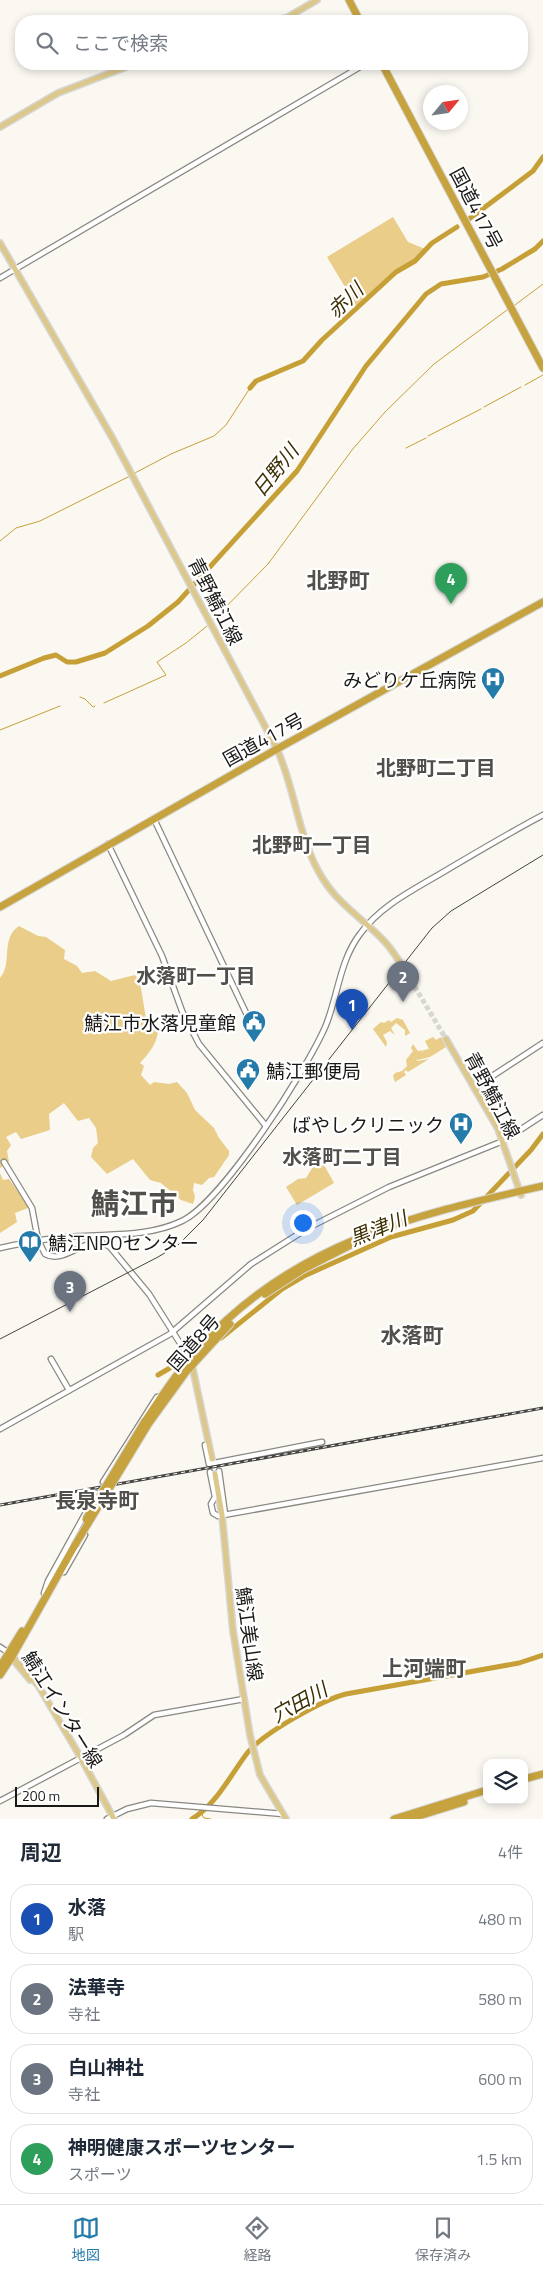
<!DOCTYPE html>
<html lang="ja">
<meta charset="utf-8">
<style>
body{margin:0;font-family:"Titillium Web","Noto Sans JP",sans-serif;background:#f2f2f3;color:#1f2937}
.controls{position:absolute;right:15px;bottom:15px;display:grid;overflow:hidden;border-radius:10px;box-shadow:0 2px 8px #0003}
.controls button{width:45px;height:45px;display:grid;place-items:center;padding:0;border:0;border-bottom:1px solid #e0e1e3;background:#fff;color:#1f2937;font:25px sans-serif}
.compass{position:absolute;left:423px;top:85px;width:45px;height:45px;border-radius:50%;background:#fff;box-shadow:0 2px 8px #0003;rotate:61deg}
.scale{position:absolute;left:15px;bottom:12px;width:84px;box-sizing:border-box;padding-left:5px;border:2px solid #1a1917;border-top:0;font-size:14px;line-height:18px;white-space:nowrap;color:#1a1917;-webkit-text-stroke:4px #fff;paint-order:stroke}
.you{position:absolute;left:302px;top:1222px;width:18px;height:18px;margin:-12px;border:4px solid #fff;border-radius:50%;background:#1a73e8;box-shadow:0 0 0 8px #1a73e833}
.badge{display:grid;place-items:center;width:32px;height:32px;border-radius:50%;background:#247aa9;color:#fff;font-size:16px;font-weight:700}
.pin{position:absolute;translate:-50% -41px;filter:drop-shadow(0 1px 2px #0008)}
.pin::after{content:'';position:absolute;top:26px;width:18px;height:15px;background:inherit;clip-path:polygon(0 0,100% 0,50% 100%)}
.list{margin:0;padding:0;list-style:none}
h2{display:flex;justify-content:space-between;align-items:center;height:65px;margin:0;padding:0 20px;font-size:21px}
h2 small{font-size:16px;font-weight:400;color:#747a83}
.list li{display:grid;grid-template-columns:32px 1fr auto;gap:15px;align-items:center;box-sizing:border-box;height:70px;margin:0 10px 10px;padding:0 10px;border:1px solid #e0e1e3;border-radius:20px}
.list b{display:block;font-size:19px;white-space:nowrap}
.list p{margin:0;font-size:16px;white-space:nowrap;color:#747a83}
.list em{font-size:16px;font-style:normal;color:#747a83}
.icon{flex:none;width:28px;height:28px;fill:none;stroke:currentColor;stroke-width:2;stroke-linecap:round;stroke-linejoin:round}
.map{position:relative;flex:none;width:543px;height:1819px;overflow:hidden}
.search{position:absolute;background:#fff;box-shadow:0 2px 8px #0003;left:15px;right:15px;top:15px;height:55px;display:flex;align-items:center;gap:12px;box-sizing:border-box;padding:0 18px;border-radius:20px;color:#747a83;font-size:19px}
.sheet{height:385px;background:#fff}
nav{display:flex;justify-content:space-around;align-items:center;box-sizing:border-box;height:70px;border-top:1px solid #e0e1e3;background:#fff;font-size:14px;color:#747a83}
nav a{display:grid;justify-items:center;gap:2px}
nav .on{color:#247aa9}
.map>svg:first-child{display:block}
.green{fill:#e9cd88}
.lines{fill:none;stroke-linecap:round;stroke-linejoin:round}
.stream{stroke:#c6a037;stroke-width:1}
.river{stroke:#c6a037;stroke-width:5}
.major-tunnel{stroke:#d9d7d1;stroke-width:5;stroke-dasharray:5 2.5;stroke-linecap:butt}
.minor-casing{stroke:#8a8882;stroke-width:7}
.major-casing{stroke:#d6d6d5;stroke-width:8}
.highway-casing{stroke:#d6d6d5;stroke-width:9}
.minor{stroke:#fff;stroke-width:4.5}
.major{stroke:#ddc88c;stroke-width:5}
.highway{stroke:#c7a33f;stroke-width:7}
.tram{stroke:#454441;stroke-width:1}
.rail-casing{stroke:#454441;stroke-width:3}
.rail{stroke:#fff;stroke-width:1;stroke-dasharray:4;stroke-linecap:butt}
.highway-bridge-casing{stroke:#d6d6d5;stroke-width:9;stroke-linecap:butt}
.highway-bridge{stroke:#c7a33f;stroke-width:7}
.labels{text-anchor:middle;dominant-baseline:central;stroke-width:4.5;stroke-linejoin:round;paint-order:stroke}
.street-label{font-size:19px;fill:#1a1917;stroke:#fff}
.poi-label{font-size:19px;fill:#1a1917;stroke:#fff;text-anchor:end}
.water-label{font-size:20px;font-style:italic;fill:#3d2e00;stroke:#fff}
.neighbourhood-label{font-size:20px;font-weight:bold;fill:#514f4a;stroke:#fff}
.quarter-label{font-size:21px;font-weight:bold;fill:#514f4a;stroke:#fff}
.town-label{font-size:29px;font-weight:bold;fill:#514f4a;stroke:#fff}
</style>
<div class="map">
<svg width="543" height="1819" viewBox="0 0 543 1819">
<rect width="100%" height="100%" fill="#fbf8f2"/>
<g class="green">
<polygon points="393,217 408,242 425,249 407,265 395,270 357,307 327,257"/>
<path d="M19,926L38,936L46,937L65,950L64,959L77,966L82,973L95,971L111,981L135,975L140,982L147,1025L158,1029C158,1043 149,1053 140,1063L144,1066L141,1075L150,1085L154,1082L169,1084L177,1082L187,1093L195,1110L214,1128L219,1138L229,1151V1155L214,1177L209,1178L202,1185L194,1183L193,1190L195,1197L193,1204L181,1200L161,1183L150,1180L133,1159L107,1174L91,1157L93,1148L98,1143L96,1128L89,1118L78,1121L64,1103L49,1114L50,1130L21,1139L16,1132L6,1137L11,1145L7,1151L9,1162L0,1168V978C13,963 0,939 19,926Z"/>
<polygon points="397,1018 403,1020 410,1033 405,1036 405,1030 396,1023 391,1028 395,1035 390,1031 383,1035 387,1042 386,1047 373,1029 381,1022 384,1023 389,1020 391,1022"/>
<polygon points="433,1037 436,1040 441,1037 446,1047 430,1057 417,1060 416,1057 417,1061 429,1059 408,1072 406,1070 404,1072 406,1075 395,1082 393,1076 395,1073 402,1071 407,1066 406,1060 413,1051 411,1048 413,1044 418,1051 423,1050 421,1053 424,1050 429,1049 425,1041"/>
<polygon points="316,1162 324,1165 334,1183 297,1205 286,1187 298,1179 306,1178"/>
<polygon points="0,1173 3,1180 9,1179 28,1205 28,1208 15,1213 17,1222 0,1233"/>
</g>
<g class="lines">
<g class="stream">
<polyline points="515,305 543,284"/>
<polyline points="525,385 543,375"/>
<polyline points="484,407 521,387"/>
<polyline points="428,436 481,409"/>
<polyline points="406,448 426,438"/>
<polyline points="133,474 171,454 214,436 226,425 250,388"/>
<polyline points="0,541 16,528 40,521 130,476"/>
<polyline points="214,619 268,564 352,450 385,412 434,364 507,310"/>
<polyline points="80,697 85,699 93,707 95,706"/>
<polyline points="104,703 166,675 157,662 186,643 207,626"/>
<polyline points="0,730 60,706"/>
<polyline points="201,1813 204,1818 211,1819"/>
</g>
<g class="river">
<polyline points="469,219 533,171 543,157"/>
<polyline points="250,388 256,381 303,361 322,340 396,272 415,261 432,243 457,227"/>
<polyline points="0,676 44,658 56,655 67,662 76,662 105,653 148,626 178,602 297,471 366,366 426,294 441,284 483,277 502,269 535,249 543,241"/>
<polyline points="221,1338 282,1289 304,1276 391,1237 453,1220 473,1211 531,1150 543,1134"/>
<polyline points="158,1375 175,1365"/>
<path d="M192,1819C217,1804 231,1774 248,1752C264,1733 322,1700 346,1694L519,1663L543,1655"/>
</g>
<polyline class="major-tunnel" points="403,967 446,1039"/>
<g class="minor-casing">
<g id="minor">
<polyline points="0,278 365,64"/>
<polyline points="154,819 256,1034"/>
<polyline points="108,844 162,956 182,1011 199,1044 266,1126"/>
<polyline points="474,1088 543,1043"/>
<path d="M4,1162L32,1208L38,1240L45,1254C66,1266 87,1231 110,1247L149,1294L190,1359"/>
<path d="M0,1248C27,1242 54,1237 82,1236C115,1234 151,1236 182,1221C222,1202 308,1068 326,1025C338,995 340,960 360,934C381,905 415,889 445,871C477,852 509,833 543,815"/>
<polyline points="51,1359 69,1390"/>
<polyline points="0,1429 170,1334 251,1264 308,1228 389,1187 503,1141 543,1115"/>
<polyline points="205,1445 209,1464 322,1442"/>
<polyline points="219,1471 225,1514"/>
<polyline points="210,1472 215,1497 211,1504 213,1513 218,1516 543,1458"/>
<polyline points="103,1482 157,1397"/>
<polyline points="90,1505 97,1493"/>
<polyline points="64,1572 85,1535"/>
<polyline points="44,1593 48,1581 85,1514"/>
<polyline points="0,1647 9,1653"/>
<polyline points="0,1801 124,1735 154,1715 244,1699"/>
<polyline points="107,1819 127,1809 151,1803 283,1814"/>
</g>
</g>
<g class="major-casing">
<g id="major">
<polyline points="273,21 288,17 317,0"/>
<polyline points="0,127 58,93 134,64"/>
<path d="M0,243L113,439L277,749C296,791 298,840 323,879C339,905 366,921 385,942C392,950 398,959 403,967"/>
<polyline points="446,1039 498,1129 521,1195"/>
<polyline points="192,1365 212,1459"/>
<polyline points="215,1474 222,1515 233,1631 250,1735 260,1775 286,1819"/>
<polyline points="11,1655 38,1685 81,1758 114,1819"/>
<polyline points="10,1656 30,1680"/>
</g>
</g>
<g class="highway-casing">
<g id="highway">
<polyline points="349,0 360,21"/>
<polyline points="382,64 543,368"/>
<polyline points="0,907 277,749 543,602"/>
<polyline points="265,1294 302,1270 353,1244"/>
<path d="M145,1421C161,1397 177,1372 196,1351C291,1244 409,1216 543,1186"/>
<polyline points="149,1423 186,1372 230,1324"/>
<polyline points="0,1667 22,1631"/>
<polyline points="0,1675 13,1655 75,1545"/>
<polyline points="524,1779 543,1774"/>
<polyline points="394,1819 487,1790"/>
<polyline points="409,1819 464,1802"/>
</g>
</g>
<use href="#minor" class="minor"/>
<use href="#major" class="major"/>
<use href="#highway" class="highway"/>
<polyline class="tram" points="0,1339 158,1257 178,1245 203,1220 432,928 451,911 543,855"/>
<g class="rail-casing">
<polyline id="rail" points="0,1505 543,1408"/>
</g>
<use href="#rail" class="rail"/>
<g class="highway-bridge-casing">
<g id="highway-bridge">
<polyline points="86,1519 145,1421"/>
<polyline points="75,1545 149,1423"/>
</g>
</g>
<use href="#highway-bridge" class="highway-bridge"/>
</g>
<defs>
<g id="hospital-pin" transform="scale(1.25)"><path d="M0 17L-7.5 6A9.5 9.5 0 1 1 7.5 6Z" fill="#247aa9" stroke="#fff"/><path d="M-5-5h3v3.5h4V-5h3V5h-3V1.5h-4V5h-3Z" fill="#fff"/></g>
<g id="civic-pin" transform="scale(1.25)"><path d="M0 17L-7.5 6A9.5 9.5 0 1 1 7.5 6Z" fill="#247aa9" stroke="#fff"/><path d="M-.6-6.5H3V-4.5H.6V-3L4-1V1h2V6H-6V1h2V-1L-.6-3ZM-1.2 2.5V6h2.4V2.5Z" fill="#fff"/></g>
<g id="library-pin" transform="scale(1.25)"><path d="M0 17L-7.5 6A9.5 9.5 0 1 1 7.5 6Z" fill="#247aa9" stroke="#fff"/><path d="M-6-4Q-3-5.5-.7-3.5V5Q-3 3-6 4ZM6-4Q3-5.5 .7-3.5V5Q3 3 6 4Z" fill="#fff"/></g>
</defs>
<g fill-rule="evenodd">
<use href="#hospital-pin" x="493" y="679"/>
<use href="#civic-pin" x="254" y="1022"/>
<use href="#civic-pin" x="248" y="1070"/>
<use href="#hospital-pin" x="461" y="1124"/>
<use href="#library-pin" x="30" y="1242"/>
</g>
<g class="labels">
<g class="street-label">
<text transform="translate(477 208) rotate(62)">国道417号</text>
<text transform="translate(216 601) rotate(63)">青野鯖江線</text>
<text transform="translate(263 739) rotate(-29)">国道417号</text>
<text transform="translate(493 1095) rotate(62)">青野鯖江線</text>
<text transform="translate(193 1342) rotate(-49)">国道8号</text>
<text transform="translate(250 1634) rotate(82)">鯖江美山線</text>
<text transform="translate(63 1709) rotate(58)">鯖江インター線</text>
</g>
<g class="poi-label">
<text x="476" y="679">みどりケ丘病院</text>
<text x="236" y="1022">鯖江市水落児童館</text>
<text x="266" y="1070" text-anchor="start">鯖江郵便局</text>
<text x="444" y="1124">ばやしクリニック</text>
<text x="48" y="1242" text-anchor="start">鯖江NPOセンター</text>
</g>
<g class="water-label">
<text transform="translate(345 300) rotate(-44)">赤川</text>
<text transform="translate(275 470) rotate(-51)">日野川</text>
<text transform="translate(378 1228) rotate(-22)">黒津川</text>
<text transform="translate(299 1702) rotate(-29)">穴田川</text>
</g>
<g class="neighbourhood-label">
<text x="436" y="767">北野町二丁目</text>
<text x="312" y="844">北野町一丁目</text>
<text x="196" y="975">水落町一丁目</text>
<text x="342" y="1156">水落町二丁目</text>
</g>
<g class="quarter-label">
<text x="338" y="580">北野町</text>
<text x="412" y="1335">水落町</text>
<text x="97" y="1500">長泉寺町</text>
<text x="424" y="1668">上河端町</text>
</g>
<g class="town-label">
<text x="134" y="1203">鯖江市</text>
</g>
</g>
</svg>
<div class="controls">
<button><svg class="icon" aria-label="layers" viewBox="0 0 24 24"><path d="M12 4l9 5-9 5-9-5zM3 14l9 5 9-5"/></svg></button>
</div>
<svg class="compass" viewBox="-18 -18 36 36"><path d="M0-13l5 13h-10z" fill="#e53935"/><path d="M0 13l5-13h-10z" fill="#747a83"/></svg>
<div class="scale">200 m</div>
<div class="you"></div>
<div class="pin badge" style="left:352px;top:1030px;background:#1a4fb4">1</div>
<div class="pin badge" style="left:403px;top:1002px;background:#6b7280">2</div>
<div class="pin badge" style="left:70px;top:1312px;background:#6b7280">3</div>
<div class="pin badge" style="left:451px;top:604px;background:#2e9e5b">4</div>
<div class="search"><svg class="icon" aria-label="search" viewBox="0 0 24 24"><circle cx="10" cy="10" r="6"/><path d="M15 15l6 6"/></svg>ここで検索</div>
</div>
<section class="sheet">
<h2>周辺<small>4件</small></h2>
<ul class="list">
<li><span class="badge" style="background:#1a4fb4">1</span><div><b>水落</b><p>駅</p></div><em>480 m</em></li>
<li><span class="badge" style="background:#6b7280">2</span><div><b>法華寺</b><p>寺社</p></div><em>580 m</em></li>
<li><span class="badge" style="background:#6b7280">3</span><div><b>白山神社</b><p>寺社</p></div><em>600 m</em></li>
<li><span class="badge" style="background:#2e9e5b">4</span><div><b>神明健康スポーツセンター</b><p>スポーツ</p></div><em>1.5 km</em></li>
</ul>
</section>
<nav>
<a class="on"><svg class="icon" aria-label="map" viewBox="0 0 24 24"><path d="M3 6l6-2 6 2 6-2v14l-6 2-6-2-6 2zM9 4v14M15 6v14"/></svg>地図</a>
<a><svg class="icon" aria-label="directions" viewBox="0 0 24 24"><path d="M12 3l9 9-9 9-9-9zM9 14v-3h6M13 9l2 2-2 2"/></svg>経路</a>
<a><svg class="icon" aria-label="saved" viewBox="0 0 24 24"><path d="M7 4h10v16l-5-4-5 4z"/></svg>保存済み</a>
</nav>
